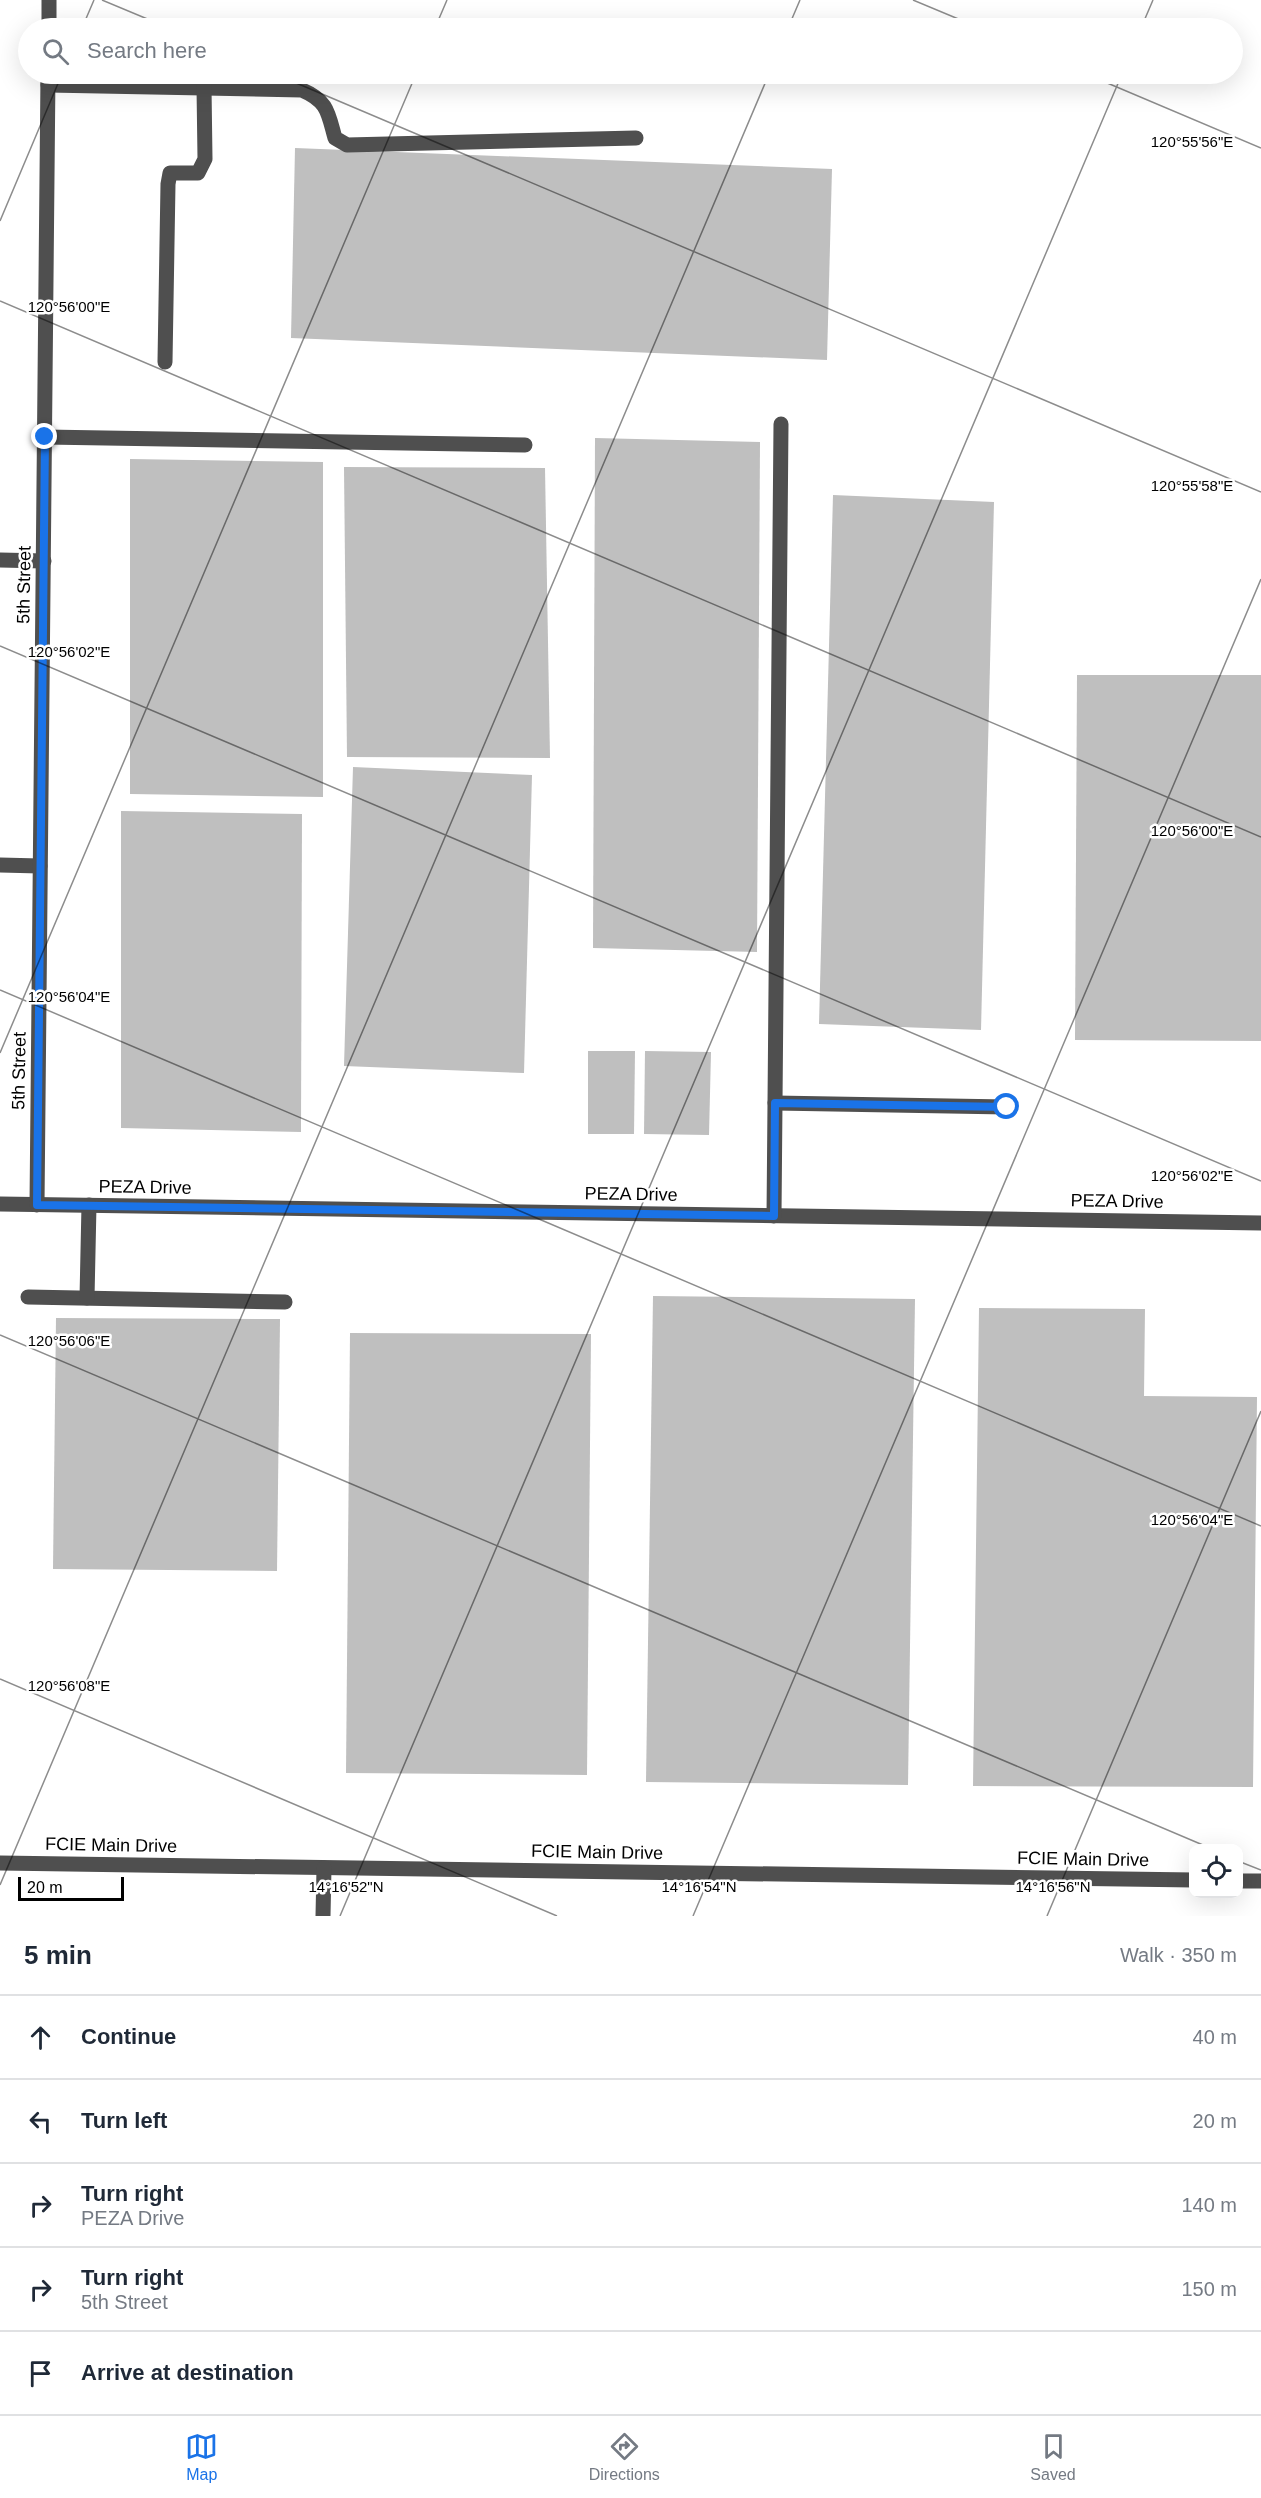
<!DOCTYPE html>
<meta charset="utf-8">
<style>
body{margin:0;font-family:Arial,sans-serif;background:#f2f2f3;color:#1f2937}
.controls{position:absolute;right:18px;bottom:18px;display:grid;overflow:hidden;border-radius:12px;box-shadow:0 6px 24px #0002}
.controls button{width:54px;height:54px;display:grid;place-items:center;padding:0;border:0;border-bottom:2px solid #e0e1e3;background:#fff;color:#1f2937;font:30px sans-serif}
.scale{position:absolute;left:18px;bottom:15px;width:106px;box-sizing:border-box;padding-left:6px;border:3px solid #000;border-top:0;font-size:16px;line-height:21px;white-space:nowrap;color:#000;-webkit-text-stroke:4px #fff;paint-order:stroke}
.stop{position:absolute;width:18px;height:18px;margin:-14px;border:4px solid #1a73e8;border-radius:50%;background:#fff}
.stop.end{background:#1a73e8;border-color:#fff;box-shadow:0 2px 6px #0008}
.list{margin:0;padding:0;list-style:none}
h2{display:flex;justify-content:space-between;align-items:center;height:78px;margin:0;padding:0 24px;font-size:26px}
h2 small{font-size:20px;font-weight:400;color:#747a83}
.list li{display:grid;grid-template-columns:39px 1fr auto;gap:18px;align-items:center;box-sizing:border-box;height:84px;padding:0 24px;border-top:2px solid #e0e1e3}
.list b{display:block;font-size:22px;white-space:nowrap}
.list p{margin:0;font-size:20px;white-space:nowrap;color:#747a83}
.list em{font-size:20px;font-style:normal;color:#747a83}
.icon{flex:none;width:33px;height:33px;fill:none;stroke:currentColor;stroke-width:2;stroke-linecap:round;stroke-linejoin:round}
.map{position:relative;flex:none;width:1261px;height:1916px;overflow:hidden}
.search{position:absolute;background:#fff;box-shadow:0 6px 24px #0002;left:18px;right:18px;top:18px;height:66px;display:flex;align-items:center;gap:15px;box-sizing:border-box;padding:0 21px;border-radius:33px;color:#747a83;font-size:22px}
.sheet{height:498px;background:#fff}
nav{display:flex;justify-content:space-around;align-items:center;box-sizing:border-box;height:84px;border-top:2px solid #e0e1e3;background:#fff;font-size:16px;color:#747a83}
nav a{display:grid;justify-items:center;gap:3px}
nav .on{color:#1a73e8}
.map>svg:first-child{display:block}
.building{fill:#bfbfbf}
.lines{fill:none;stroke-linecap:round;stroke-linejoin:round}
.minor{stroke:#4f4f4f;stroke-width:15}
.route{stroke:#1a73e8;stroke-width:8}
.ticks{fill:none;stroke:#000;stroke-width:1.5;stroke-opacity:0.45}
.labels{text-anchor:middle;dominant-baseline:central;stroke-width:5;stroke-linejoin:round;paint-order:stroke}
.street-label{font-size:18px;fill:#000;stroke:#fff}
.ticks-label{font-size:15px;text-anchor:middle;fill:#000;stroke:#fff;stroke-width:5;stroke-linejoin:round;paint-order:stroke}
</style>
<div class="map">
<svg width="1261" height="1916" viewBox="0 0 1261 1916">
<rect width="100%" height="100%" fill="#fff"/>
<g class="building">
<polygon points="295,148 832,169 827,360 291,338"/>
<polygon points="595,438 760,442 757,952 593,948"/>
<polygon points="130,459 323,462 323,797 130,794"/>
<polygon points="344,467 545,468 550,758 347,757"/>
<polygon points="833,495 994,502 981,1030 819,1024"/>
<polygon points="1077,675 1261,675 1261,1041 1075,1040"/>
<polygon points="353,767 532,775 524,1073 344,1066"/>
<polygon points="121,811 302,814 301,1132 121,1128"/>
<polygon points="588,1051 635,1051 634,1134 588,1134"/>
<polygon points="645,1051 711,1052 709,1135 644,1134"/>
<polygon points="653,1296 915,1299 908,1785 646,1782"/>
<polygon points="979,1308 1145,1309 1144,1396 1257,1397 1253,1787 973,1786"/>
<polygon points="56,1318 280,1319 277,1571 53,1569"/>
<polygon points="350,1333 591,1334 587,1775 346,1773"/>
</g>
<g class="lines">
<g class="minor">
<polyline points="49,28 49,0"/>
<path d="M48,85L302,90C328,101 328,113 335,138L347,145L636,138"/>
<polyline points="165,362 168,184 170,173 198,173 205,159 204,87"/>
<polyline points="45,437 525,445"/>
<polyline points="0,560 44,561"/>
<polyline points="0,865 40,866"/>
<polyline points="775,1103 1007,1107"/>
<polyline points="0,1204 1261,1223"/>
<polyline points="37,1205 48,74"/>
<polyline points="774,1216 781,424"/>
<polyline points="28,1297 285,1302"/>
<polyline points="87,1298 89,1205"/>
<polyline points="0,1863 1194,1880"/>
<polyline points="1238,1881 1261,1881"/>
<polyline points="323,1916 324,1868"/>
</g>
</g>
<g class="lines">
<polyline class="route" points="45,437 37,1205 774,1216 775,1103 1007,1107"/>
</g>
<path class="ticks" d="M102,0L169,28M913,0L980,28M82,28L94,0M435,28L447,0M788,28L800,0M1141,28L1153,0M275,74L1261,492M1086,74L1261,148M0,221L62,74M0,301L1261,837M0,646L1261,1181M0,990L1261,1526M0,1053L416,74M0,1335L1210,1848M0,1679L557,1916M1238,1861L1261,1870M0,1885L769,74M340,1916L1122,74M693,1916L1261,579M1047,1916L1261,1411"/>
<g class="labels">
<g class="street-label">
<text transform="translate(24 585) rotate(-89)">5th Street</text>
<text transform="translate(19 1071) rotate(-89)">5th Street</text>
<text transform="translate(145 1187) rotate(1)">PEZA Drive</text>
<text transform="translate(631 1194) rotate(1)">PEZA Drive</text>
<text transform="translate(1117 1201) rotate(1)">PEZA Drive</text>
<text transform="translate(111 1845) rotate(1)">FCIE Main Drive</text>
<text transform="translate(597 1852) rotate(1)">FCIE Main Drive</text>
<text transform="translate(1083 1859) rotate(1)">FCIE Main Drive</text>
</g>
</g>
<g class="ticks-label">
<text x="1192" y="147">120°55'56"E</text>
<text x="69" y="312">120°56'00"E</text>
<text x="1192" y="491">120°55'58"E</text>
<text x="69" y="657">120°56'02"E</text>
<text x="1192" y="836">120°56'00"E</text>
<text x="69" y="1002">120°56'04"E</text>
<text x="1192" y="1181">120°56'02"E</text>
<text x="69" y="1346">120°56'06"E</text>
<text x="1192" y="1525">120°56'04"E</text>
<text x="69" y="1691">120°56'08"E</text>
<text x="346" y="1892">14°16'52"N</text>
<text x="699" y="1892">14°16'54"N</text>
<text x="1053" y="1892">14°16'56"N</text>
</g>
</svg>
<div class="controls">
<button><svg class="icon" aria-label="locate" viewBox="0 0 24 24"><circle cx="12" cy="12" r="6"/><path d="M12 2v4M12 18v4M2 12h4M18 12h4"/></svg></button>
</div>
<div class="scale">20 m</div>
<div class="stop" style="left:1007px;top:1107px"></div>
<div class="stop end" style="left:45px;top:437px"></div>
<div class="search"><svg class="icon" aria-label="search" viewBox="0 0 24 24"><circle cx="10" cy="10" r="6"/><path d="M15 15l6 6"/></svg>Search here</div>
</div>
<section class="sheet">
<h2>5 min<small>Walk · 350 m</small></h2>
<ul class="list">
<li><svg class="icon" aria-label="ahead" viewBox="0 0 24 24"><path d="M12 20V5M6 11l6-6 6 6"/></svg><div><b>Continue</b></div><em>40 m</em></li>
<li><svg class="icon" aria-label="left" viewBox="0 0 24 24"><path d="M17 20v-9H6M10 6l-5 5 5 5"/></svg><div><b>Turn left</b></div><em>20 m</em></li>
<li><svg class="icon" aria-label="right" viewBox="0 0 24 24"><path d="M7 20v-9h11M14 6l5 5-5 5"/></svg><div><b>Turn right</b><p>PEZA Drive</p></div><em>140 m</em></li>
<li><svg class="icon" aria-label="right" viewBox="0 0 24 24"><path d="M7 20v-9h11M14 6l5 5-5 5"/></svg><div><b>Turn right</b><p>5th Street</p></div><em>150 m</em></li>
<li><svg class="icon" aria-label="arrive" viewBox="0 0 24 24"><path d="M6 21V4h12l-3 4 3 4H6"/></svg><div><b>Arrive at destination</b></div></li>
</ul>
</section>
<nav>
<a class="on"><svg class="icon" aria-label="map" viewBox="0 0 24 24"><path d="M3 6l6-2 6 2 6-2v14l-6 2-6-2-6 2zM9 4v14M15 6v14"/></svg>Map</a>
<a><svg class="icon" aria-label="directions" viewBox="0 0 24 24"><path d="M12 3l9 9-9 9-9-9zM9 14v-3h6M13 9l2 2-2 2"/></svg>Directions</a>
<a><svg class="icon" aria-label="saved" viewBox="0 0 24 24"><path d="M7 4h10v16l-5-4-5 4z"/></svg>Saved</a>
</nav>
